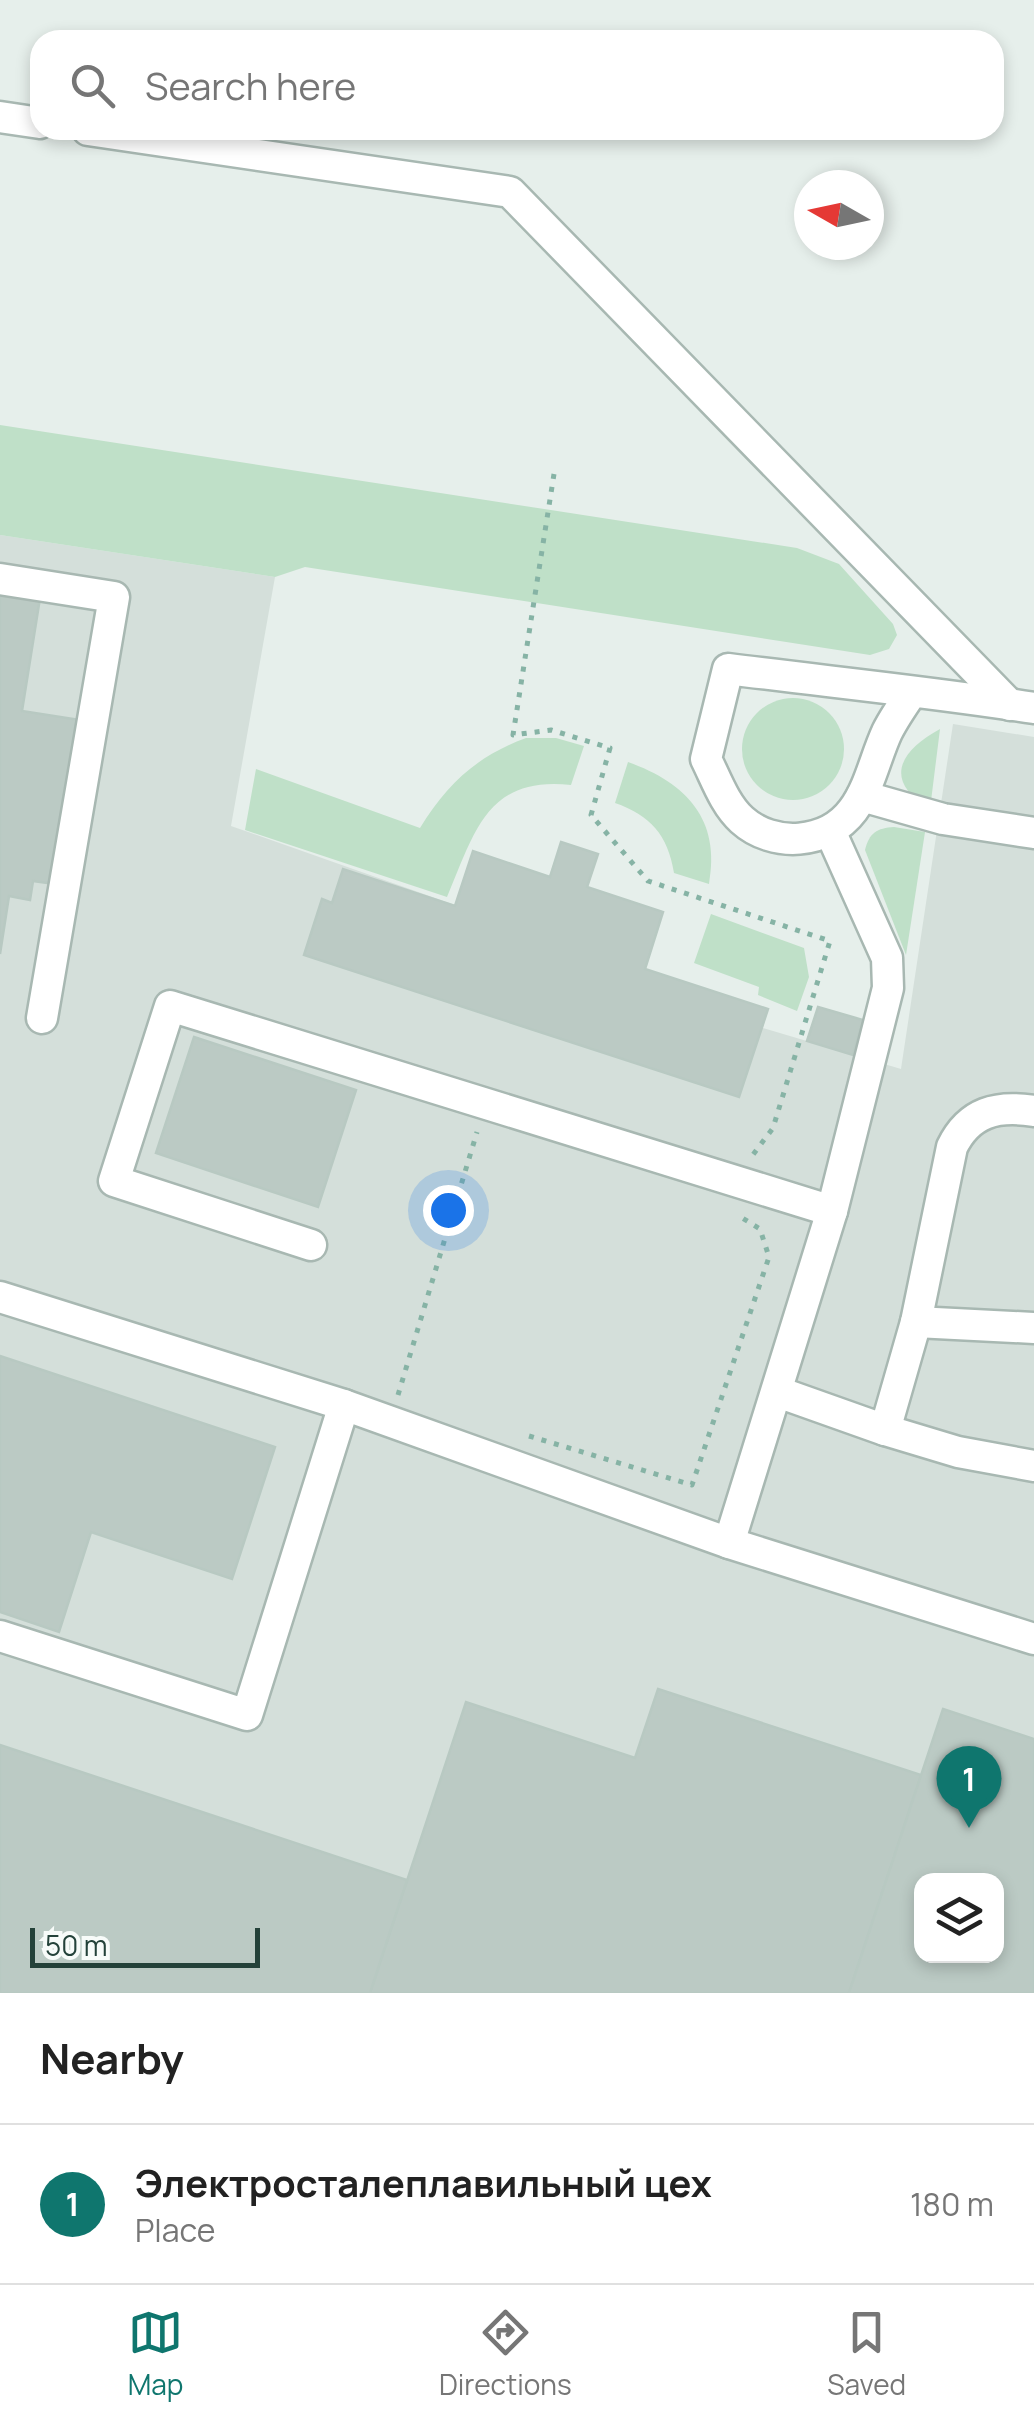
<!DOCTYPE html>
<meta charset="utf-8">
<style>
body{margin:0;font-family:Manrope,sans-serif;background:#f2f2f2;color:#222}
.controls{position:absolute;right:30px;bottom:30px;display:grid;overflow:hidden;border-radius:20px;box-shadow:0 5px 15px #0003}
.controls button{width:90px;height:90px;display:grid;place-items:center;padding:0;border:0;border-bottom:2px solid #e0e0e0;background:#fff;color:#222;font:50px sans-serif}
.compass{position:absolute;left:794px;top:170px;width:90px;height:90px;border-radius:50%;background:#fff;box-shadow:0 5px 15px #0003;rotate:279deg}
.scale{position:absolute;left:30px;bottom:25px;width:230px;box-sizing:border-box;padding-left:10px;border:5px solid #24423a;border-top:0;font-size:28px;line-height:35px;white-space:nowrap;color:#24423a;-webkit-text-stroke:8px #f7fbf9;paint-order:stroke}
.you{position:absolute;left:448px;top:1210px;width:35px;height:35px;margin:-25px;border:8px solid #fff;border-radius:50%;background:#1a73e8;box-shadow:0 0 0 15px #1a73e833}
.badge{display:grid;place-items:center;width:65px;height:65px;border-radius:50%;background:#0f766e;color:#fff;font-size:32px;font-weight:700}
.pin{position:absolute;translate:-50% -82px;filter:drop-shadow(0 2px 5px #0008)}
.pin::after{content:'';position:absolute;top:52px;width:35px;height:30px;background:inherit;clip-path:polygon(0 0,100% 0,50% 100%)}
.list{margin:0;padding:0;list-style:none}
h2{display:flex;justify-content:space-between;align-items:center;height:130px;margin:0;padding:0 40px;font-size:42px}
h2 small{font-size:32px;font-weight:400;color:#767676}
.list li{display:grid;grid-template-columns:65px 1fr auto;gap:30px;align-items:center;box-sizing:border-box;height:160px;padding:0 40px;border-top:2px solid #e0e0e0}
.list b{display:block;font-size:38px;white-space:nowrap}
.list p{margin:0;font-size:32px;white-space:nowrap;color:#767676}
.list em{font-size:32px;font-style:normal;color:#767676}
.icon{flex:none;width:55px;height:55px;fill:none;stroke:currentColor;stroke-width:2;stroke-linecap:round;stroke-linejoin:round}
.map{position:relative;flex:none;width:1034px;height:1993px;overflow:hidden}
.search{position:absolute;background:#fff;box-shadow:0 5px 15px #0003;left:30px;right:30px;top:30px;height:110px;display:flex;align-items:center;gap:25px;box-sizing:border-box;padding:0 35px;border-radius:30px;color:#767676;font-size:38px}
.sheet{height:290px;background:#fff}
nav{display:flex;justify-content:space-around;align-items:center;box-sizing:border-box;height:140px;border-top:2px solid #e0e0e0;background:#fff;font-size:28px;color:#767676}
nav a{display:grid;justify-items:center;gap:5px}
nav .on{color:#0f766e}
.map>svg:first-child{display:block}
.built{fill:#d4dfda;fill-rule:evenodd}
.green{fill:#bfe0c8}
.building{fill:#bbcac4;stroke:#b8c9c2;stroke-width:2.5;fill-rule:evenodd}
.lines{fill:none;stroke-linecap:round;stroke-linejoin:round}
.minor-casing{stroke:#a8b8b2;stroke-width:35}
.path{stroke:#86b3a5;stroke-width:5;stroke-dasharray:5 8;stroke-linecap:butt}
.minor{stroke:#fff;stroke-width:30}
</style>
<div class="map">
<svg width="1034" height="1993" viewBox="0 0 1034 1993">
<rect width="100%" height="100%" fill="#e6efeb"/>
<path class="built" d="M0,535L275,577L231,826L455,905L473,851L549,876L561,842L598,854L588,887L663,912L645,969L768,1009L763,1028L901,1069L953,724L1034,737V1993H0ZM922,1880H996V1956H922Z"/>
<g class="green">
<polygon points="0,425 797,548 839,564 893,624 897,635 889,649 870,655 305,567 275,577 0,535"/>
<circle cx="793" cy="749" r="51"/>
<path d="M940,729L930,809C882,780 900,751 940,729Z"/>
<path d="M526,738H556L584,746L571,785C487,776 475,831 447,897L245,830L256,769L420,828C447,784 477,756 526,738Z"/>
<path d="M628,762C687,783 721,820 709,884L674,873C668,835 650,815 615,803Z"/>
<path d="M894,827L925,832L906,955L865,850C869,833 877,828 894,827Z"/>
<polygon points="711,914 804,948 809,977 797,1011 758,995 759,987 694,963"/>
</g>
<g class="building">
<polygon points="0,592 40,598 22,711 80,720 55,884 33,881 30,900 9,896 0,954"/>
<polygon points="561,842 598,854 587,887 663,912 645,969 768,1009 739,1097 304,955 322,899 332,903 343,869 455,906 473,851 550,877"/>
<polygon points="818,1007 863,1020 853,1055 807,1041"/>
<polygon points="194,1037 356,1090 318,1207 156,1153"/>
<polygon points="0,1356 275,1447 232,1579 91,1532 59,1632 0,1612"/>
<polygon points="658,1689 921,1775 849,1993 370,1993 466,1702 635,1758"/>
<path d="M943,1709L1034,1739V1993H849ZM922,1880H996V1956H922Z"/>
<polygon points="0,1745 407,1880 370,1993 0,1993"/>
</g>
<g class="lines">
<g class="minor-casing">
<g id="minor">
<polyline points="0,117 40,123"/>
<polyline points="88,130 510,192 1010,705"/>
<polyline points="0,579 114,597 42,1018"/>
<path d="M912,692C903,705 894,718 887,732C875,758 870,787 853,810C827,845 773,848 742,820C725,805 716,779 706,759L728,669C830,682 932,692 1034,708"/>
<polyline points="862,796 943,819 1034,833"/>
<polyline points="830,831 887,958 888,988 832,1211 729,1543 1034,1639"/>
<polyline points="311,1245 114,1181 170,1006 832,1211"/>
<polyline points="0,1297 344,1405 729,1543"/>
<polyline points="916,1322 1034,1328"/>
<path d="M778,1392L885,1430L916,1322L952,1147C969,1112 997,1105 1034,1111"/>
<polyline points="885,1430 958,1452 1034,1466"/>
<polyline points="0,1636 247,1715 344,1405"/>
</g>
</g>
<g class="path">
<polyline points="554,474 513,735 551,730 610,748 591,815 648,881 830,941 773,1128 752,1156"/>
<polyline points="398,1395 477,1132"/>
<polyline points="529,1436 692,1485 769,1257 760,1229 739,1216"/>
</g>
<use href="#minor" class="minor"/>
</g>
</svg>
<div class="controls">
<button><svg class="icon" aria-label="layers" viewBox="0 0 24 24"><path d="M12 4l9 5-9 5-9-5zM3 14l9 5 9-5"/></svg></button>
</div>
<svg class="compass" viewBox="-18 -18 36 36"><path d="M0-13l5 13h-10z" fill="#e53935"/><path d="M0 13l5-13h-10z" fill="#767676"/></svg>
<div class="scale">50 m</div>
<div class="you"></div>
<div class="pin badge" style="left:969px;top:1828px">1</div>
<div class="search"><svg class="icon" aria-label="search" viewBox="0 0 24 24"><circle cx="10" cy="10" r="6"/><path d="M15 15l6 6"/></svg>Search here</div>
</div>
<section class="sheet">
<h2>Nearby<small></small></h2>
<ul class="list">
<li><span class="badge">1</span><div><b>Электросталеплавильный цех</b><p>Place</p></div><em>180 m</em></li>
</ul>
</section>
<nav>
<a class="on"><svg class="icon" aria-label="map" viewBox="0 0 24 24"><path d="M3 6l6-2 6 2 6-2v14l-6 2-6-2-6 2zM9 4v14M15 6v14"/></svg>Map</a>
<a><svg class="icon" aria-label="directions" viewBox="0 0 24 24"><path d="M12 3l9 9-9 9-9-9zM9 14v-3h6M13 9l2 2-2 2"/></svg>Directions</a>
<a><svg class="icon" aria-label="saved" viewBox="0 0 24 24"><path d="M7 4h10v16l-5-4-5 4z"/></svg>Saved</a>
</nav>
